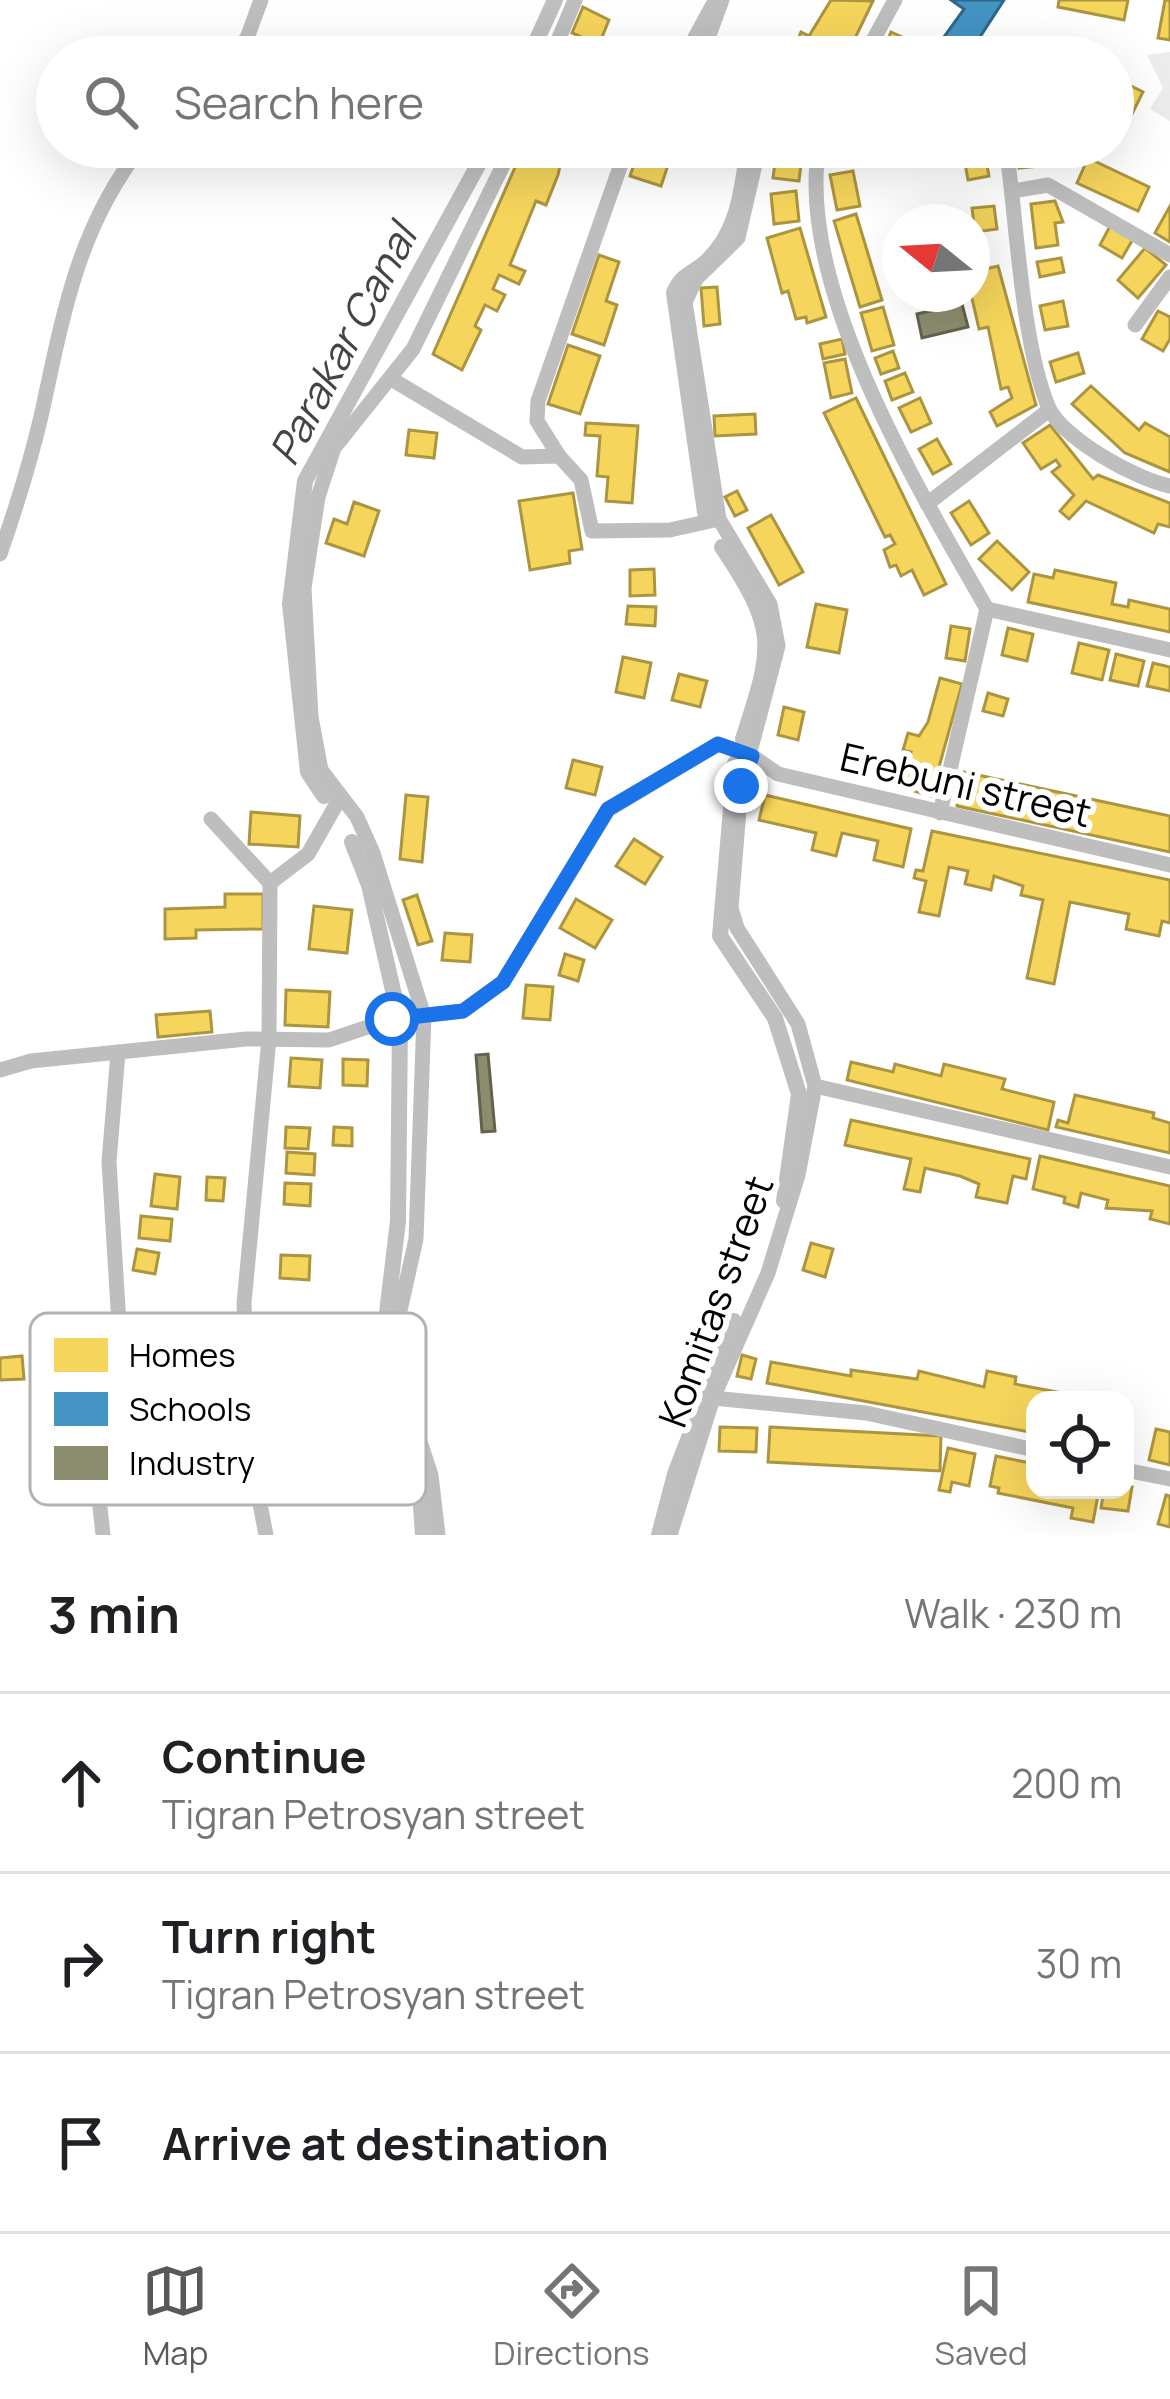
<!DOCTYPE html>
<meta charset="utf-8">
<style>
body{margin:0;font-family:Manrope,sans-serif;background:#f2f2f2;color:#202124}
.controls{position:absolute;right:36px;bottom:36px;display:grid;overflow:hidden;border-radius:24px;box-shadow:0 12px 48px #0002}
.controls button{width:108px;height:108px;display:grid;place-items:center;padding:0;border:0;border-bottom:3px solid #e0e0e0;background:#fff;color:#202124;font:60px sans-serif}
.compass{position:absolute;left:882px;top:204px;width:108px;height:108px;border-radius:50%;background:#fff;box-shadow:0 12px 48px #0002;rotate:288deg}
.stop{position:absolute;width:36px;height:36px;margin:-27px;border:9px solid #1a73e8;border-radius:50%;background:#fff}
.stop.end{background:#1a73e8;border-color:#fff;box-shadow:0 3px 12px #0008}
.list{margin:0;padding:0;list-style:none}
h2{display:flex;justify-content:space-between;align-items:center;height:156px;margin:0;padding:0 48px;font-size:51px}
h2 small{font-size:39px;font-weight:400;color:#757577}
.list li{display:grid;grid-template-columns:78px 1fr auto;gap:36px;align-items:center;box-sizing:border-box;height:180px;padding:0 48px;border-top:3px solid #e0e0e0}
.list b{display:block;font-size:45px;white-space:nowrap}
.list p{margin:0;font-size:39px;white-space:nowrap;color:#757577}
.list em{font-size:39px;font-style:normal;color:#757577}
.icon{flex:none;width:66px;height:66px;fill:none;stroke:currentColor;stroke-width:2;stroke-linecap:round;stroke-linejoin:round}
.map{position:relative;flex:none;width:1170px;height:1535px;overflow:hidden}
.search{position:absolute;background:#fff;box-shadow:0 12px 48px #0002;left:36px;right:36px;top:36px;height:132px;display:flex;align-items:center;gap:30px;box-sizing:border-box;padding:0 42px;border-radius:66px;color:#757577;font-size:45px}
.sheet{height:696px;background:#fff}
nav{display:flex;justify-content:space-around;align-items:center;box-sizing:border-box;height:168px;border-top:3px solid #e0e0e0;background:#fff;font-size:33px;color:#757577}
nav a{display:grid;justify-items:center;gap:6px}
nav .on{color:#595959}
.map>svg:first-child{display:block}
.green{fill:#ececec}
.homes{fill:#f6d55c;stroke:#ac9540;stroke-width:3}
.schools{fill:#4393c3;stroke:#2f6788;stroke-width:3}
.industry{fill:#8c8c6e;stroke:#62624d;stroke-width:3}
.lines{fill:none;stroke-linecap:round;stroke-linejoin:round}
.canal{stroke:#bfbfbf;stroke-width:16}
.minor{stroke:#bebebe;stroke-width:15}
.route{stroke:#1a73e8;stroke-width:15}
.labels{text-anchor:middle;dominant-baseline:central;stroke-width:12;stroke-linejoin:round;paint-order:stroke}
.street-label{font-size:39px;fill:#000;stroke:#fff}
.water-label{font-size:42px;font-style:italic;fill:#444;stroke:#fff}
.key{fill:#fff;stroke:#b2b2b2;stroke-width:3}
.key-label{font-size:33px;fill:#000}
</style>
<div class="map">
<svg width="1170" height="1535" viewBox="0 0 1170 1535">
<rect width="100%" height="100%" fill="#fff"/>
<polygon class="green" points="1170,52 1170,121 1150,109 1163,88 1147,55"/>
<g class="homes">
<polygon points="831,0 873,1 846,57 804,57 810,45 798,39 801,32 809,36"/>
<polygon points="1059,0 1128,0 1124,20 1058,7"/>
<polygon points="1165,0 1170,0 1170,40 1158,38"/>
<polygon points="583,7 609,20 594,57 561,57 567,41 587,50 591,41 572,33"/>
<polygon points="891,32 911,41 903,57 884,48"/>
<polygon points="1121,81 1143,92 1132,114 1113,104"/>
<polygon points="524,147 564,147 558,175 546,205 536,201 510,265 525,271 519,284 499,275 493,289 505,295 497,311 485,305 475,326 481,330 462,370 433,354"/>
<polygon points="640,147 674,147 661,186 630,176"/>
<polygon points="777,147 803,147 799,181 773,178"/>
<polygon points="1017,147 1039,147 1041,166 1019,168"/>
<polygon points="985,154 989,176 968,180 964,158"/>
<polygon points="1088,158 1149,187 1138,211 1077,183"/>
<polygon points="853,171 860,206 837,210 830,175"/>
<polygon points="796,191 799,221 774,224 771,194"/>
<polygon points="1055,201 1063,222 1055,223 1058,245 1036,248 1031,204"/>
<polygon points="994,206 997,229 975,232 972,208"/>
<polygon points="1170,206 1170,242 1155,233"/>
<polygon points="856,214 882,300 860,307 834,221"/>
<polygon points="1110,226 1133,239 1122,258 1100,245"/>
<polygon points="800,228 826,317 807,323 806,317 796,319 788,291 782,293 767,238"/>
<polygon points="1145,248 1166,265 1138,298 1118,280"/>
<polygon points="599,255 619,262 606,301 617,305 604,345 572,334"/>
<polygon points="1061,258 1064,272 1040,277 1037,262"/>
<polygon points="998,266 1036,405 997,426 990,412 1012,398 1008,387 1001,389 988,327 979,329 971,294 972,272"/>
<polygon points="717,287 720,324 704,326 701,288"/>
<polygon points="1063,301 1068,326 1045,330 1040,306"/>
<polygon points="883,307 894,345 872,351 861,313"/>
<polygon points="1158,311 1170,317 1170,339 1163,351 1142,339"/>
<polygon points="842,339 845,354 823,359 820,344"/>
<polygon points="568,345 600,356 580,414 548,404"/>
<polygon points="893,351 899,368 881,374 875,358"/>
<polygon points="1078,353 1084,373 1056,382 1050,362"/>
<polygon points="845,359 852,393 831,398 824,363"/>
<polygon points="905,373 913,392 892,400 885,381"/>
<polygon points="1091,386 1139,430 1145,423 1170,437 1170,472 1125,453 1072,404"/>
<polygon points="856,398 946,584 924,595 912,570 901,576 896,565 890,567 884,550 895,544 890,535 885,537 824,413"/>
<polygon points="920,398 931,423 911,432 899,408"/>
<polygon points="755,414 756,434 715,436 714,416"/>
<polygon points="586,423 638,426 632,503 606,501 608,477 597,476 600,436 585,435"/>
<polygon points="1050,425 1093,479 1098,475 1170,503 1170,527 1158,524 1154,533 1086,501 1069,519 1060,511 1074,495 1052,472 1060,466 1056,460 1041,469 1023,443"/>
<polygon points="409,430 437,433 434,458 406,455"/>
<polygon points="937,439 951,464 933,474 919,449"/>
<polygon points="737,491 747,510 735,516 725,497"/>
<polygon points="573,493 582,549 569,551 570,563 530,570 519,501"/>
<polygon points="969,501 989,533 971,545 951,513"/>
<polygon points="354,502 379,511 364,556 326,543 334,519 347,524"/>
<polygon points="771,515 803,572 779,585 748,528"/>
<polygon points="997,541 1029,572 1012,590 979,559"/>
<polygon points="654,569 655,595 630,596 630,570"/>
<polygon points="1055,570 1116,583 1112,604 1128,607 1129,600 1170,609 1170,632 1028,602 1034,574 1053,578"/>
<polygon points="816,604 847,610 839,653 807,647"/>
<polygon points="628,606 656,607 655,626 626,624"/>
<polygon points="951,626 970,629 965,661 946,658"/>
<polygon points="1008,628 1033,634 1027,661 1002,655"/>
<polygon points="1079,643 1109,650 1102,680 1072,673"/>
<polygon points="1116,654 1144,661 1138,686 1110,680"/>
<polygon points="623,657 651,663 644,698 616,692"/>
<polygon points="1153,663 1170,667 1170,691 1147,686"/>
<polygon points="679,674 707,681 700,707 672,700"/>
<polygon points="940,678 962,684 931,796 901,787 911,752 903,750 908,733 919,736 928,722"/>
<polygon points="988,693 1008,699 1003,716 983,711"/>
<polygon points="784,707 804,712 798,740 778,735"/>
<polygon points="573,760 602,767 595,795 566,788"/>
<polygon points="964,772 1170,816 1170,852 957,806"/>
<polygon points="406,795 428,797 422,862 400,859"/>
<polygon points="765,795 911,829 903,867 874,860 878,841 842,833 836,856 812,850 816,833 759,820"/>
<polygon points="251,812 300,816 298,847 249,844"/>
<polygon points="932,831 1170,880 1170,923 1162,921 1159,936 1126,929 1129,914 1070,902 1054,984 1027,978 1043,900 1021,895 1023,886 994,876 991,890 965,884 968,871 949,867 939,916 919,912 926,881 914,878 916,870 923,871"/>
<polygon points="634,839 662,857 645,884 616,866"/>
<polygon points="225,894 263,894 263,929 196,930 196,938 165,939 165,909 225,907"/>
<polygon points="417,895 432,941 418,945 403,900"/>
<polygon points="576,899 612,920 595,948 560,928"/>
<polygon points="314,906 352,910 347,953 309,949"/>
<polygon points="445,933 472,935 470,962 442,960"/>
<polygon points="565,954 584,960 578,981 559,975"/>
<polygon points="526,985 553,987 550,1020 523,1018"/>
<polygon points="286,990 330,992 328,1027 285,1025"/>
<polygon points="210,1011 212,1032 158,1037 156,1015"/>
<polygon points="291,1058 322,1060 320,1088 289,1086"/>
<polygon points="343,1059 368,1060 367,1086 343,1085"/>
<polygon points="851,1062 893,1072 895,1064 941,1076 944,1064 1005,1079 1002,1089 1054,1102 1048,1130 847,1080"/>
<polygon points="1075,1095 1154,1113 1153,1118 1170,1123 1170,1153 1056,1127 1058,1120 1068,1123"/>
<polygon points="851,1120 1030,1159 1026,1179 1013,1176 1007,1203 976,1197 979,1184 960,1176 925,1168 920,1192 904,1189 911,1159 845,1145"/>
<polygon points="286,1127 310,1128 308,1149 285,1148"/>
<polygon points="334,1127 352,1128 352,1146 333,1145"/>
<polygon points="287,1152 315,1154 314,1175 286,1173"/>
<polygon points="1040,1156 1170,1186 1170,1224 1150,1219 1152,1211 1106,1208 1108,1200 1081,1193 1078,1207 1064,1203 1065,1197 1033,1189"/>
<polygon points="155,1174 180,1177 177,1209 151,1206"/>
<polygon points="207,1177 225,1178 223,1201 206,1200"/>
<polygon points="285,1183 311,1184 310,1206 284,1204"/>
<polygon points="141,1216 172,1219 170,1241 139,1238"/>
<polygon points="811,1243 833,1249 825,1277 803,1270"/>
<polygon points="137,1249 159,1253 155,1274 133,1270"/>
<polygon points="281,1255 310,1256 309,1280 280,1278"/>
<polygon points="742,1355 756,1359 751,1379 737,1376"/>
<polygon points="22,1356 24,1379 0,1380 0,1358"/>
<polygon points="771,1362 851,1376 851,1370 917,1379 919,1371 984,1387 987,1371 1016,1377 1015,1384 1057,1392 1056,1400 1035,1400 1035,1433 767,1383"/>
<polygon points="720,1427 757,1428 756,1452 719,1451"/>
<polygon points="770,1427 941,1436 940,1471 768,1462"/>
<polygon points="1156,1429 1170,1432 1170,1465 1149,1460"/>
<polygon points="948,1448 975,1454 969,1486 952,1482 950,1492 939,1490"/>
<polygon points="996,1456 1035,1464 1035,1490 1099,1490 1093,1522 1071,1518 1073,1508 998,1493 999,1488 990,1486"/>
<polygon points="1125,1486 1132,1487 1128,1511 1101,1508 1104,1490"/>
<polygon points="1166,1495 1170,1496 1170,1527 1158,1524"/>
</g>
<polygon class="schools" points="951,0 1004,0 967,57 957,57 939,44 964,9"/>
<g class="industry">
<polygon points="962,304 968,327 922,338 917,314"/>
<polygon points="488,1054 495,1131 482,1132 476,1055"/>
</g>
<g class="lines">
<g class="canal">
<polyline points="529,57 555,0"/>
<polyline points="685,57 716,0"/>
<path d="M705,512L674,293C681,274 693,274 707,261C739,231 742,188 748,147"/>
<path d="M722,547C779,632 773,646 743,739"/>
<polyline points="735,763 720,936 775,1018 799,1094 784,1201"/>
<polyline points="324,796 308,772 290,604 305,481 488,147"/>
<polyline points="352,842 369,885 397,1008"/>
<polyline points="400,1023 398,1221 381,1363 418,1465 423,1535"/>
<polyline points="659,1535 675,1474 734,1321"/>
</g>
<g class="minor">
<polyline points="230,57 247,38 261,0"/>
<polyline points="551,57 575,0"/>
<polyline points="701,57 722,0"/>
<polyline points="864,57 895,0"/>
<path d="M819,147C795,286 919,490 987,609L940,813"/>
<path d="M1006,147C1017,221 1021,339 1048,406C1061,438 1137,480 1170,486"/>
<polyline points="1013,191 1048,185 1170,255"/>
<polyline points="1135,325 1170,277"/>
<polyline points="393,380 522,457 559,456 581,480 592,531 670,530 719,519"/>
<polyline points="559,456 537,421 538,401 627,147"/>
<polyline points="927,504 1049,410"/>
<path d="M0,554C17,505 33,454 44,403C64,309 80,225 141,147"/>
<polyline points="987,609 1170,650"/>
<polyline points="211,819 270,883 269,1039 244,1303 250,1452 266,1535"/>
<polyline points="270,883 308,854 340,798"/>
<polyline points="0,1070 31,1061 246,1039 329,1040 392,1019 463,1011 503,982 608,810 718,744 752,756 778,774 1170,865"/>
<polyline points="815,1086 1170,1167"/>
<polyline points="713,1398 866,1413 1035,1450"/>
<polyline points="1125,1470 1170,1479"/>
<polyline points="103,1535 95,1461 119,1324 109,1162 118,1052"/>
<polyline points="438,1535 431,1475 395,1365 395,1333 416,1239 424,1016 373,853 357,817 321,770 311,717 304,588 318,497 334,448 413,349 512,147"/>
<polyline points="670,1535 713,1398 768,1273 798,1175 815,1086 798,1024 737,928 731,908 741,786 778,646 770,604 719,519 685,302 696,279 738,238 759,147"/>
</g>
</g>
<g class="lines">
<polyline class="route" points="392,1019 463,1011 503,982 608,809 718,744 752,756 741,786"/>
</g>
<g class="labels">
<g class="street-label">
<text transform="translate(966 784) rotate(13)">Erebuni street</text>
<text transform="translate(715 1301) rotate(-70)">Komitas street</text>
</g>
<g class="water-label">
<text transform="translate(342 344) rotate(-62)">Parakar Canal</text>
</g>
</g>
<rect x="30" y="1313" width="396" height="192" rx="18" class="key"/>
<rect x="54" y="1338" width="54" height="34" fill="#f6d55c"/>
<rect x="54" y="1392" width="54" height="34" fill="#4393c3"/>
<rect x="54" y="1446" width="54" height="34" fill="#8c8c6e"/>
<g class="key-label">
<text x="129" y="1367">Homes</text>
<text x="129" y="1421">Schools</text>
<text x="129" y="1475">Industry</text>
</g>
</svg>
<div class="controls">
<button><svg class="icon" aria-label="locate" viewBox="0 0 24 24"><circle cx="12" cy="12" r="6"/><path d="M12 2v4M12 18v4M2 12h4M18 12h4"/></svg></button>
</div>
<svg class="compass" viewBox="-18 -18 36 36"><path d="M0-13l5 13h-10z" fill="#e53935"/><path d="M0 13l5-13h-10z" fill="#757577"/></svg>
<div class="stop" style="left:392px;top:1019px"></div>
<div class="stop end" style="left:741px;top:786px"></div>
<div class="search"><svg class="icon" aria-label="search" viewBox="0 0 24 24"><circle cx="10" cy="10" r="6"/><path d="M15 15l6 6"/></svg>Search here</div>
</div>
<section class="sheet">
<h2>3 min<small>Walk · 230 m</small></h2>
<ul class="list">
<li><svg class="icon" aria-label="ahead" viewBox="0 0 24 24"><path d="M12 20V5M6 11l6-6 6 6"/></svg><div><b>Continue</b><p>Tigran Petrosyan street</p></div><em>200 m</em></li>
<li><svg class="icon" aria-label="right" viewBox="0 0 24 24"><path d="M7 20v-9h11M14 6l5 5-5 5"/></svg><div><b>Turn right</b><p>Tigran Petrosyan street</p></div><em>30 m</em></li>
<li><svg class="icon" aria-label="arrive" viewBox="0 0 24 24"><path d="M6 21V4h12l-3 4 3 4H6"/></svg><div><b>Arrive at destination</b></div></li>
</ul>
</section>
<nav>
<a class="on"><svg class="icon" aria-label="map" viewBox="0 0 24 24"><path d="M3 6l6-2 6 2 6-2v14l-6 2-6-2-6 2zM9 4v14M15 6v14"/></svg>Map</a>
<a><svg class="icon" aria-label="directions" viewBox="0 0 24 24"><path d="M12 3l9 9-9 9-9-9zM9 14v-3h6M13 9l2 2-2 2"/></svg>Directions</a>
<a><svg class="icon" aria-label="saved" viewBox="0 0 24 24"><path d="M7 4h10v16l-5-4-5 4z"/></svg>Saved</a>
</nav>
